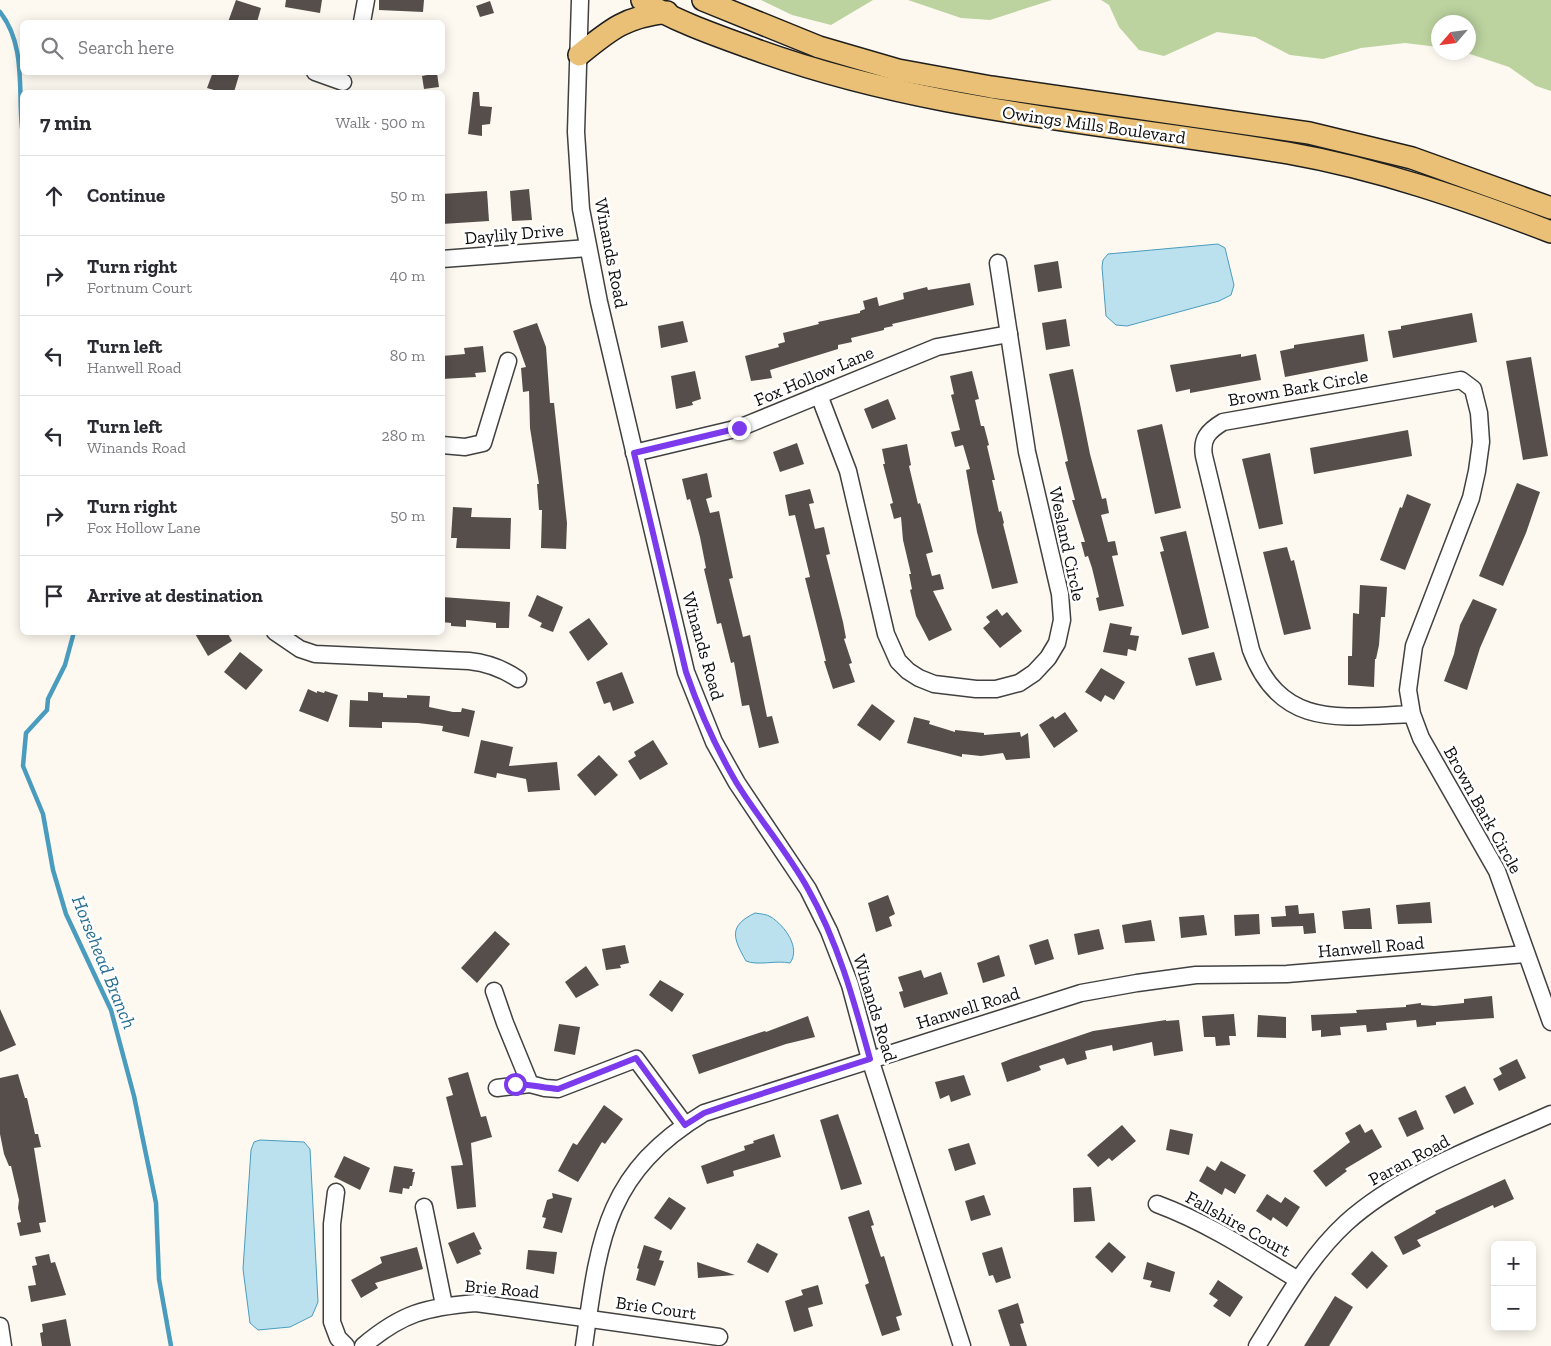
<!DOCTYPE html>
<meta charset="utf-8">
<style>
body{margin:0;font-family:"Zilla Slab",serif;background:#f7f7f7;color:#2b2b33}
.controls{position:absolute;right:15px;bottom:15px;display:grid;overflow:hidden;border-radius:8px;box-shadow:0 2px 12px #0003}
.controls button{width:45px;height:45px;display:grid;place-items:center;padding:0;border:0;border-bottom:1px solid #e1e1e2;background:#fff;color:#2b2b33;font:25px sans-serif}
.compass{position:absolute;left:1431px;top:15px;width:45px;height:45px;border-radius:50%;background:#fff;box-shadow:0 2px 12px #0003;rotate:242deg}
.stop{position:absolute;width:15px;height:15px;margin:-11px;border:4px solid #7c3aed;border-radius:50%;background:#fff}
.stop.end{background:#7c3aed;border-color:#fff;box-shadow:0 1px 5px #0008}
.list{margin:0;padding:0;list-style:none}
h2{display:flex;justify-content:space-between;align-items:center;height:65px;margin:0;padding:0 20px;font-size:21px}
h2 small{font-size:16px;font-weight:400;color:#7c7c81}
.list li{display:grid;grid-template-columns:32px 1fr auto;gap:15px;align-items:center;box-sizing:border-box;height:80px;padding:0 20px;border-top:1px solid #e1e1e2}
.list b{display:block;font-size:19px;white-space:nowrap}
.list p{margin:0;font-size:16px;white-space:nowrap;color:#7c7c81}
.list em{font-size:16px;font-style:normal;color:#7c7c81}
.icon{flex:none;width:28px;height:28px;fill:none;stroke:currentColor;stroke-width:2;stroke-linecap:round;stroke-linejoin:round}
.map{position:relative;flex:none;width:1551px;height:1346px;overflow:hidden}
.search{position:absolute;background:#fff;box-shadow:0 2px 12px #0003;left:20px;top:20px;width:425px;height:55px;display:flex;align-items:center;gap:12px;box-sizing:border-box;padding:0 18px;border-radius:8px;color:#7c7c81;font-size:19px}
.panel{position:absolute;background:#fff;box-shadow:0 2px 12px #0003;left:20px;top:90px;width:425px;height:545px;border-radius:8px}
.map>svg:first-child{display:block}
.forest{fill:#bcd39f}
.water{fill:#bbe1ef;stroke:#4a9cbe}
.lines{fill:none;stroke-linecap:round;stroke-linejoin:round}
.stream{stroke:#4a9cbe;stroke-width:4.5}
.building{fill:#554e4b}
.minor-casing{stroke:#414141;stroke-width:19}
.major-casing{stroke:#1f1f1f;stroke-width:24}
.minor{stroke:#fff;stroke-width:16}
.major{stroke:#e9c075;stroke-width:21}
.route{stroke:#7c3aed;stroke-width:6}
.labels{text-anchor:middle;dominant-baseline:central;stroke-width:5;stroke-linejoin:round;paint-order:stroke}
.street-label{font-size:18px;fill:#0e0e0e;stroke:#fff}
.water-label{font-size:19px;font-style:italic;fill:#256e92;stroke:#fff}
</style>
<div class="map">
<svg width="1551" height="1346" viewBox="0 0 1551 1346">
<rect width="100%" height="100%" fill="#fdf9f0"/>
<g class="forest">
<polygon points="761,0 873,0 831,25 792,15"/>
<polygon points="908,0 1052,0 990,20 961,18"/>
<polygon points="1101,0 1551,0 1551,91 1536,86 1509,67 1467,53 1468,52 1468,22 1438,22 1438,47 1405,43 1361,48 1323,59 1290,55 1255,37 1217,32 1164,56 1139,50 1119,27 1109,5"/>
</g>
<g class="water">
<polygon points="1218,244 1225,248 1234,285 1231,295 1219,301 1127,326 1116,325 1106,316 1102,267 1103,260 1108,254"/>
<path d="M755,913C760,914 767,914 771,917C785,926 801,948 790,963C776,960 758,966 746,961C733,938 728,926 755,913Z"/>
<polygon points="260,1140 304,1142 310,1149 318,1302 312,1316 290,1327 258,1330 250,1323 243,1269 251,1150 254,1142"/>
</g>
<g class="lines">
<g class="stream">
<path d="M0,12C26,45 18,89 22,128"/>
<polyline points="74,632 65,665 48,699 47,710 26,733 23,766 43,814 53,870 66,914 111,1010 134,1096 156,1203 159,1279 171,1346"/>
</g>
</g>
<g class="building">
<polygon points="236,0 261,8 257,22 228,22"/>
<polygon points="286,0 322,0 320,13 285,7"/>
<polygon points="379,0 424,0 423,12 379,10"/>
<polygon points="490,1 494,13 480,17 476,6"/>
<polygon points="213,72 240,72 234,92 221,92 207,88"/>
<polygon points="437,73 439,87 424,89 422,76"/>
<polygon points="473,92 479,92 480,106 492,107 490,124 482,125 482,136 468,134"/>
<polygon points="529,189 532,220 512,221 510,191"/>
<polygon points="487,191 489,221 442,224 442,194"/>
<polygon points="1058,261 1062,288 1038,292 1034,265"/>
<polygon points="970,283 974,305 892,324 893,326 884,328 884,330 851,338 852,342 838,345 838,349 770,370 772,378 751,381 745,356 779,347 778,344 785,342 783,333 819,324 818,322 860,313 860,311 865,309 863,301 877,297 879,306 904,299 903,293 927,287 928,290"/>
<polygon points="1472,313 1477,342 1393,358 1388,331 1401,329 1401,326"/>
<polygon points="1066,319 1070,346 1046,350 1042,323"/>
<polygon points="683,321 688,342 661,348 658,326"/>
<polygon points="537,323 546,347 550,403 554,403 567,523 566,549 541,548 542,510 539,510 537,484 539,484 530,428 529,391 523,392 521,368 526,367 513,331"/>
<polygon points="1364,334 1368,361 1285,377 1280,351 1294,348 1294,345"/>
<polygon points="483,346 486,372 475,373 476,377 442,379 442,356 465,354 464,348"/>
<polygon points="1241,354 1241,357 1256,354 1261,380 1190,393 1190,389 1176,392 1170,365"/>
<polygon points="1531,357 1548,456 1523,460 1506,361"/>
<polygon points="1073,369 1090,454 1102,499 1106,498 1109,513 1101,515 1108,542 1115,541 1118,555 1112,556 1124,606 1099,611 1096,598 1099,597 1092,568 1088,556 1085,557 1081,542 1085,542 1072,500 1075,500 1065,462 1068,461 1049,374"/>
<polygon points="695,371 701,399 692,402 693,405 676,409 671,376"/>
<polygon points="972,371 979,399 975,400 981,426 984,426 989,445 987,446 995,480 992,480 999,512 1001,511 1004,523 1003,524 1018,583 992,589 977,532 966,470 970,469 963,445 955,447 951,432 960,430 951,395 954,394 950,376"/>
<polygon points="888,399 896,419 872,429 864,409"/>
<polygon points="1162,424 1181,508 1155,514 1137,430"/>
<polygon points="1408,430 1412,456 1314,474 1310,448"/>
<polygon points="797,443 804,464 780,472 773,452"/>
<polygon points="907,444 911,465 909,466 918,504 920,503 933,552 926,554 932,576 940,574 944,589 933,591 952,630 929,641 916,616 910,590 912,589 909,574 911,574 903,540 901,517 894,519 890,504 893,503 883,464 885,464 882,449"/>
<polygon points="1270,453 1283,524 1259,529 1242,459"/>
<polygon points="707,473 712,497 706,499 710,513 719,511 733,578 729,579 743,637 750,635 767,717 772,716 779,743 759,748 749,705 742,706 734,662 731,663 721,623 717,624 704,569 706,568 700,537 690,499 687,500 682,479"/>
<polygon points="1517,483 1540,492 1526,533 1503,586 1479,576"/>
<polygon points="810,489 814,503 809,504 815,529 824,527 830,554 826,555 843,622 846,638 844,639 852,663 849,664 855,682 833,689 824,661 826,661 805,578 810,577 795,515 789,516 785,495"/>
<polygon points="1407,494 1431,504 1405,570 1380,560 1400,507 1402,508"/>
<polygon points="453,507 472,508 471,517 511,518 510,549 456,548 457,538 451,538"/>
<polygon points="1186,531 1209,628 1182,635 1160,552 1164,551 1160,537"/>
<polygon points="1287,547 1291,561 1294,560 1311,629 1284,635 1263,552"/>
<polygon points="1360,585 1387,587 1385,617 1381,617 1379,645 1376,659 1375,659 1374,687 1348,685 1348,656 1352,656 1353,613 1359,614"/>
<polygon points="537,595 563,607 553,632 540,627 542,623 528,616"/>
<polygon points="442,597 510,602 509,628 496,628 496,623 466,620 466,627 451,626 451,623 442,622"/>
<polygon points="1473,599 1497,609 1480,648 1467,690 1444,681 1454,654 1460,625"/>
<polygon points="997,609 1002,616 1007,612 1022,631 1000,648 983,628 990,622 986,617"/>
<polygon points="589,618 608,644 588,661 569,632"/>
<polygon points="1110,623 1132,627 1130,635 1139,636 1136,651 1128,649 1127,656 1103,652"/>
<polygon points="194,632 227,632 232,641 208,656"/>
<polygon points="240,652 263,670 246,690 224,672"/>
<polygon points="1214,652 1222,680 1196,686 1188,658"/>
<polygon points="1101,668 1125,682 1114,700 1105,695 1101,702 1085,692"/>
<polygon points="622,672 634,703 613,711 610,702 604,704 596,682"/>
<polygon points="308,689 317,693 317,691 324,693 325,691 338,695 328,722 299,711"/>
<polygon points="368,692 383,693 383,697 407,698 407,695 430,696 429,707 453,712 461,712 462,708 475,711 469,737 442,731 443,726 418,723 382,722 382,728 349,727 350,700 368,701"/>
<polygon points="872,704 895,721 880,741 857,725"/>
<polygon points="1065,712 1078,731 1054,748 1039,725 1053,716 1055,719"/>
<polygon points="914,717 930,721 929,724 955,732 955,730 984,733 984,735 1020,732 1021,737 1028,733 1030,758 1006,760 1003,753 981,756 962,754 962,757 907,743"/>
<polygon points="481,740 513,747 509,766 557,762 560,790 528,792 526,779 497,773 496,778 474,773"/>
<polygon points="653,740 668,764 640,780 628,761 636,756 634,752"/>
<polygon points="599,755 618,775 595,796 577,775"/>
<polygon points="888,895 895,914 889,917 892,926 876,932 868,903"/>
<polygon points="1430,902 1432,923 1398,924 1396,905"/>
<polygon points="1298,905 1299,914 1314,913 1316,933 1304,934 1303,926 1272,927 1271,917 1286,916 1285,906"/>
<polygon points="1370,908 1372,929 1344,929 1342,911"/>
<polygon points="1259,914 1260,934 1235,936 1234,915"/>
<polygon points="1204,915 1207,935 1181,938 1179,917"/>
<polygon points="1151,920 1155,941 1125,943 1122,925"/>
<polygon points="1099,929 1104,949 1078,955 1074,934"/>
<polygon points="495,931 510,944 477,983 461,968"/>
<polygon points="1048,939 1054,959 1035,965 1029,945"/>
<polygon points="625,945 629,963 620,965 621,968 606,970 602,949"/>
<polygon points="999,955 1005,976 983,983 977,963"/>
<polygon points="586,966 599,985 576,998 565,982"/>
<polygon points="921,970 924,978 941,972 948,994 904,1008 899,992 903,991 898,977"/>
<polygon points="660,980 684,994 672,1012 649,995"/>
<polygon points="1492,996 1494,1018 1436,1022 1436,1025 1417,1027 1416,1020 1386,1023 1387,1030 1367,1032 1366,1025 1340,1027 1341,1035 1321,1037 1321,1030 1312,1031 1311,1015 1357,1013 1356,1010 1406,1007 1406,1005 1421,1003 1421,1005 1434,1006 1464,1003 1464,999"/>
<polygon points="0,1009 16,1045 0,1052"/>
<polygon points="1234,1014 1236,1036 1229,1036 1230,1045 1216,1046 1215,1037 1204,1037 1202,1016"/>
<polygon points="1258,1015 1286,1017 1286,1038 1257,1037"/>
<polygon points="808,1016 815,1037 786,1044 699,1074 692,1055 765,1031 766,1032"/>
<polygon points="1166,1020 1166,1021 1179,1020 1183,1051 1154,1056 1152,1042 1113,1051 1112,1045 1085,1051 1087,1059 1067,1065 1064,1058 1039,1066 1041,1070 1036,1072 1007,1082 1001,1063 1011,1059 1093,1031"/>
<polygon points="559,1024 580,1027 575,1055 554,1051"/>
<polygon points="1517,1059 1526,1078 1499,1091 1493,1079 1502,1074 1499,1068"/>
<polygon points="468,1072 481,1117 486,1116 492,1137 471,1143 476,1207 457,1209 451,1166 463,1165 446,1097 453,1095 448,1078"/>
<polygon points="18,1074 25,1098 27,1098 35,1134 38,1134 41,1147 34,1148 46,1222 39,1223 41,1232 20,1236 17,1223 21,1222 18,1208 19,1200 11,1166 9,1166 4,1154 0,1134 0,1078"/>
<polygon points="964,1075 971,1095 951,1102 949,1095 940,1099 935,1082"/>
<polygon points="1465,1086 1474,1104 1454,1114 1445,1096"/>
<polygon points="604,1105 623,1119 605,1144 602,1142 578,1182 558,1171 573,1143 577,1145"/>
<polygon points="1416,1110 1424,1129 1407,1137 1398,1118"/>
<polygon points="838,1114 862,1184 841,1190 820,1120"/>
<polygon points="1360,1124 1365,1133 1372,1129 1382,1147 1345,1169 1347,1171 1326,1187 1313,1171 1350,1142 1345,1133"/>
<polygon points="1122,1125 1136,1141 1112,1161 1109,1158 1098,1167 1087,1155"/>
<polygon points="1170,1129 1193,1134 1189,1155 1166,1150"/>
<polygon points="774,1134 781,1157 733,1171 734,1176 707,1184 701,1166 745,1150 744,1146 754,1143 753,1141"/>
<polygon points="969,1143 976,1164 955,1171 948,1149"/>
<polygon points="344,1156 370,1168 360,1190 334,1177"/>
<polygon points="1221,1161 1246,1175 1235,1194 1225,1188 1222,1195 1199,1181 1207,1166 1215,1171"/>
<polygon points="394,1166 413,1169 412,1172 415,1172 412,1186 410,1186 409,1189 403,1188 402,1194 389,1192"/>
<polygon points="1505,1179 1514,1199 1494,1208 1493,1205 1417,1240 1421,1246 1403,1255 1394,1237 1436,1213 1435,1211"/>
<polygon points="1091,1187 1095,1221 1074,1222 1073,1188"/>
<polygon points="552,1193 572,1198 562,1233 543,1228 546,1218 542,1217 547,1200 553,1198"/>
<polygon points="1267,1194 1281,1203 1285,1197 1300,1207 1287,1227 1273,1217 1271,1221 1256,1211"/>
<polygon points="984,1195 991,1215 971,1221 965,1201"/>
<polygon points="669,1197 686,1208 671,1230 654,1218"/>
<polygon points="869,1210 874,1225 871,1226 881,1257 884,1256 902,1315 896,1317 900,1330 882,1336 865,1285 869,1283 848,1217"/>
<polygon points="474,1232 482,1249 479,1250 481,1254 457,1264 448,1243"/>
<polygon points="1109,1242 1126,1257 1112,1273 1095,1257"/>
<polygon points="757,1243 778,1254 768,1273 747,1262"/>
<polygon points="644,1245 662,1251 659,1260 664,1261 655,1286 636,1280 639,1269 637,1268"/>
<polygon points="417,1247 423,1269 375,1283 378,1288 361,1298 351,1280 382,1263 380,1257"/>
<polygon points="1002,1247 1011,1278 996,1283 993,1275 989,1276 982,1253"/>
<polygon points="528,1250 557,1252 554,1274 526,1269"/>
<polygon points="1372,1251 1388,1266 1367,1289 1351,1274"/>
<polygon points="49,1254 51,1263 55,1262 66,1295 31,1302 28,1286 36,1285 32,1266 37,1265 35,1257"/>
<polygon points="697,1262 735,1275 698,1278"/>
<polygon points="1147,1262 1175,1272 1170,1292 1150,1287 1152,1281 1143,1279"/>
<polygon points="1218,1280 1243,1297 1230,1317 1213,1306 1218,1300 1209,1294"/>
<polygon points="818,1285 823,1304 808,1308 813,1326 794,1332 785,1301 803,1295 801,1290"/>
<polygon points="1335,1296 1353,1307 1329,1346 1304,1346"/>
<polygon points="1018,1303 1024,1323 1020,1324 1027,1346 1010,1346 998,1310"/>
<polygon points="66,1319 71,1346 42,1346 40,1333 43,1332 42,1324"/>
</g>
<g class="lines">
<g class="minor-casing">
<g id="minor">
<polyline points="580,0 576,132 581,209 599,302 686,672 714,742 737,783 808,889 829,931 850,985 870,1059 962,1346"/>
<polyline points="362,22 366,0"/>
<polyline points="315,72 343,82"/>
<polyline points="442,259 588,248"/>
<polyline points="819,395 848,471 886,634 898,661 908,671 919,678 934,684 976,689 996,689 1019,683 1034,673 1048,658 1057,643 1062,620 1060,594 1027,452 998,263"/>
<polyline points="442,445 465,447 483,443 508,361"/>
<polyline points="634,453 739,428 937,347 1009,334"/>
<path d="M275,632L300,649L315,654L469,661C488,663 502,668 518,679"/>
<path d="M1412,714C1342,717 1281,730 1251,650L1204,456C1201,439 1208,431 1223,422L1461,380L1473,389L1479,413L1481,442L1477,471L1471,498L1414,646L1408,690L1412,714L1421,738L1497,871L1551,1022"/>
<polyline points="494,991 505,1023 530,1084 545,1088 558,1089 636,1059 685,1125"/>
<polyline points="497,1088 530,1084"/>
<polyline points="336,1192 332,1224 332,1322 338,1338 346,1346"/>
<path d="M1157,1204C1208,1223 1252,1252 1298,1280"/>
<polyline points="424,1207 444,1305"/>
<polyline points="0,1326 3,1346"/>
<path d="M363,1346C402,1313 426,1307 476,1303L719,1337"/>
<path d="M584,1346C599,1239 605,1173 704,1113L1081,993L1137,983L1196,975L1287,974L1526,954"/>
<path d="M1257,1346C1284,1303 1309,1257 1346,1223C1401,1173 1484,1144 1551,1114"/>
</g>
</g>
<g class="major-casing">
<g id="major">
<path d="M642,0C671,20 721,37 754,49C926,112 1109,123 1288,153C1379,169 1465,199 1551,232"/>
<polyline points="703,0 819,47 898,70 991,87 1309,133 1412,158 1551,208"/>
<path d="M579,55C611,29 625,17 667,12"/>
</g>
</g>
<use href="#minor" class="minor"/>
<use href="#major" class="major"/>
</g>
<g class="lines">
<path class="route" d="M515,1084C530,1084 543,1088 558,1089L636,1058L685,1125L704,1113L730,1104L870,1059C854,1001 838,942 808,889C787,851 758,818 736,782C715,746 699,710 686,672L634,453L739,428"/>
</g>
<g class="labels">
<g class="street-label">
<text transform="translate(1094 125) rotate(8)">Owings Mills Boulevard</text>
<text transform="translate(514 234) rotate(-5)">Daylily Drive</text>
<text transform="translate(611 253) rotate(79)">Winands Road</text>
<text transform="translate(814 376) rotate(-23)">Fox Hollow Lane</text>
<text transform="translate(1298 388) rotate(-10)">Brown Bark Circle</text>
<text transform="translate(1067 544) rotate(78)">Wesland Circle</text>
<text transform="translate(703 646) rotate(74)">Winands Road</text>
<text transform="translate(1483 810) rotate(61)">Brown Bark Circle</text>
<text transform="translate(1371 947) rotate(-5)">Hanwell Road</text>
<text transform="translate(875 1008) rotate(73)">Winands Road</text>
<text transform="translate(968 1008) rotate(-17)">Hanwell Road</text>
<text transform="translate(1409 1160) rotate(-28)">Paran Road</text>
<text transform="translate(1238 1224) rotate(29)">Fallshire Court</text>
<text transform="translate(502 1289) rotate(5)">Brie Road</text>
<text transform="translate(656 1308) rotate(8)">Brie Court</text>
</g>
<g class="water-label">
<text transform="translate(104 962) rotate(68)">Horsehead Branch</text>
</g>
</g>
</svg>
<div class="controls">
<button>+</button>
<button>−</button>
</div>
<svg class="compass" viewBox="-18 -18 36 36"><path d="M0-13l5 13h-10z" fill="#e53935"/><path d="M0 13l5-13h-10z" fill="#7c7c81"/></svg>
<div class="stop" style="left:515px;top:1084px"></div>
<div class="stop end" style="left:739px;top:428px"></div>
<div class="search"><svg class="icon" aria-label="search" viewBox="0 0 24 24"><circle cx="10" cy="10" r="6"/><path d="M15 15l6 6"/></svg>Search here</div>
<section class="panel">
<h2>7 min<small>Walk · 500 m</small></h2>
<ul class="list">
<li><svg class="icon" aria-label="ahead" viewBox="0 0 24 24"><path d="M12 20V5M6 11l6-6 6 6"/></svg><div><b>Continue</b></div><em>50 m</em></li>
<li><svg class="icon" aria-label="right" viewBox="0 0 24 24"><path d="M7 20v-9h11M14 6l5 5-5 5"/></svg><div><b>Turn right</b><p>Fortnum Court</p></div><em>40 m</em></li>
<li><svg class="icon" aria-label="left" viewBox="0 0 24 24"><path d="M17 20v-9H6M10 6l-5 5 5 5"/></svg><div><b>Turn left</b><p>Hanwell Road</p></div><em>80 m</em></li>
<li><svg class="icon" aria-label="left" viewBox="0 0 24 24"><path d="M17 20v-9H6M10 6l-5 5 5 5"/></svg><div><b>Turn left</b><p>Winands Road</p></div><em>280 m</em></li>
<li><svg class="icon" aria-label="right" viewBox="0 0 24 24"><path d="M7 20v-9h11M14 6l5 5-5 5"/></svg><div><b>Turn right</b><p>Fox Hollow Lane</p></div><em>50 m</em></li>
<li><svg class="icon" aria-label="arrive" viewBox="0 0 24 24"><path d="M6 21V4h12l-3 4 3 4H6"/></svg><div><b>Arrive at destination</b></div></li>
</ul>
</section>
</div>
